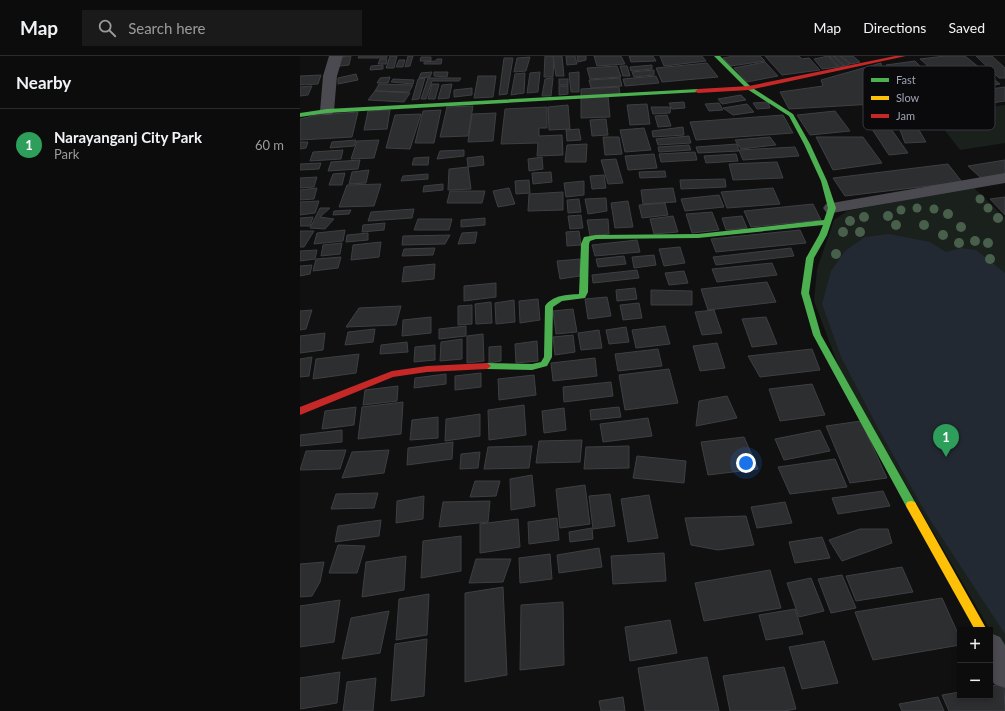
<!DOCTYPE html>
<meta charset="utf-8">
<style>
body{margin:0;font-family:Lato,sans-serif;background:#1a1a1a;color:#f1f3f6}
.controls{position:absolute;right:12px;bottom:12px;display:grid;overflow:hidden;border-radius:0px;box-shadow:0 2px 6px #0003}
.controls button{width:36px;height:36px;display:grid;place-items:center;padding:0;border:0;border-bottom:1px solid #2c2c2d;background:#0c0c0c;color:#f1f3f6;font:20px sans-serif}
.you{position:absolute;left:446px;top:407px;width:14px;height:14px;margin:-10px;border:3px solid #fff;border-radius:50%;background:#1a73e8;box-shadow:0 0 0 6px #1a73e833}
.badge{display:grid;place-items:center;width:26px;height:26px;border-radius:50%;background:#0b8043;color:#fff;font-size:13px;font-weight:700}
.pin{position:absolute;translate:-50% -33px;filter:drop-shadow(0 1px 2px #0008)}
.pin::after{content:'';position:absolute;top:21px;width:14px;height:12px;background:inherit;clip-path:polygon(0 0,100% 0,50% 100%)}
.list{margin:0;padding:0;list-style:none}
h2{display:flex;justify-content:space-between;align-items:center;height:52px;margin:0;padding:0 16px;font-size:17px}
h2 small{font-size:13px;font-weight:400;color:#9a9b9d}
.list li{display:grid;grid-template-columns:26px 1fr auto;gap:12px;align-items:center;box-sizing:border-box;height:72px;padding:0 16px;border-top:1px solid #2c2c2d}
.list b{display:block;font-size:15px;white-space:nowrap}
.list p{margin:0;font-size:13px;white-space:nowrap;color:#9a9b9d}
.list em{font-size:13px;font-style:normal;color:#9a9b9d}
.icon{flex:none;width:22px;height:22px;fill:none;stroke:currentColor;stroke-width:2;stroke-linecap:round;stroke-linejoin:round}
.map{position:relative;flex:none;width:705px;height:655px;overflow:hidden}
header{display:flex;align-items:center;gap:24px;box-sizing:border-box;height:56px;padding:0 20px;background:#0c0c0c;border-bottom:1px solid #2c2c2d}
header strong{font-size:19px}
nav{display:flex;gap:22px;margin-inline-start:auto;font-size:14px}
.search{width:280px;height:36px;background:#1a1a1a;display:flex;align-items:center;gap:10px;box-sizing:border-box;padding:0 14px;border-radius:0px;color:#9a9b9d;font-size:15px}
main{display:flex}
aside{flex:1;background:#0c0c0c}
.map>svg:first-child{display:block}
.green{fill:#1a201b}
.water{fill:#232932}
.building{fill:#2d2e30;stroke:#3e3f44}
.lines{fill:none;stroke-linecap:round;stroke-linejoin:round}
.street{fill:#4a4a50;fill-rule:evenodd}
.fast{fill:#4caf50;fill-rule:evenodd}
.slow{fill:#ffc107;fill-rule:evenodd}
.jam{fill:#c62828;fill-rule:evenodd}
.tree{fill:#475f4b}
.key{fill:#0a0a0c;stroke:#37383e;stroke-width:1}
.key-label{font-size:11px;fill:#9fa3b3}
</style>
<header>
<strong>Map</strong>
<div class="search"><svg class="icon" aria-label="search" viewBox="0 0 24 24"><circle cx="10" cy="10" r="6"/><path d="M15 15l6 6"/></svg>Search here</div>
<nav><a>Map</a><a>Directions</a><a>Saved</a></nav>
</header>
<main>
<aside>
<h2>Nearby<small></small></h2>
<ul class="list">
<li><span class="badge" style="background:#2e9e5b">1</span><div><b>Narayanganj City Park</b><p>Park</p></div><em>60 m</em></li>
</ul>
</aside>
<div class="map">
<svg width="705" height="655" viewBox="0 0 705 655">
<rect width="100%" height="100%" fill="#101010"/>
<g class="green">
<polygon points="705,49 705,87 660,94 633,59"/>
<polygon points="673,131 705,162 705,606 690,580 690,574 541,317 514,245 517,213 534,164 547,155"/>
</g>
<polygon class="water" points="589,178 630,186 646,196 661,192 676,194 705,217 705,578 627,459 579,374 541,301 522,248 531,215 545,195 565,181"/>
<g class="building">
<polygon points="51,0 49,9 32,11 35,1"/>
<polygon points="59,0 87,0 87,2 58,2"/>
<polygon points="90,0 97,0 94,12 86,12"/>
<polygon points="108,0 113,0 110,10 105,11"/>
<polygon points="245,0 254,0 253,21 244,21"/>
<polygon points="253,0 262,0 264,20 256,20"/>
<polygon points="266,0 275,0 277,8 267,9"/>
<polygon points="277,0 286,0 286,4 278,6"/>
<polygon points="294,0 321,0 325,8 297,10"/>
<polygon points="329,0 353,0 356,5 331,6"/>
<polygon points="360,0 402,0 406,5 364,10"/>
<polygon points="434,0 460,0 465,5 431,10 423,2"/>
<polygon points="465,0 499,0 502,3 509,2 520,14 482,19"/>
<polygon points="528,0 538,11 522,13 514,3"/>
<polygon points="529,0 533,0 544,10 539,11"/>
<polygon points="534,0 540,0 550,8 545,10"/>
<polygon points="541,0 553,0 560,6 551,8"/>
<polygon points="645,0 665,0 700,28 656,34 620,3"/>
<polygon points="676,0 692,0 705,12 705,22 699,22"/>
<polygon points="121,1 131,1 131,5 120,5"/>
<polygon points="230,1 226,15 214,16 217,2"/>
<polygon points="204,2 213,2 207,38 199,39"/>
<polygon points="80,3 87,3 86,8 78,8"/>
<polygon points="137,3 142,3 141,8 124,8 124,6 136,5"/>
<polygon points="99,4 105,4 103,11 96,11"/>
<polygon points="615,5 645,35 596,43 586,9"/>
<polygon points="465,6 478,20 447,26 434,12"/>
<polygon points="407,7 418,21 362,26 356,12"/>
<polygon points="581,7 591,47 489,53 480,36 523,30 521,24"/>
<polygon points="83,9 83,13 70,14 71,10"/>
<polygon points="352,9 352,13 331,15 330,11"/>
<polygon points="317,10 321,21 290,23 287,12"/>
<polygon points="320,10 327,10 330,20 323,20"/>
<polygon points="354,14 354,19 334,21 332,16"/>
<polygon points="132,16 130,21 119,22 121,17"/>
<polygon points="134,16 148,16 147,21 134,20"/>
<polygon points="240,16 238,36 227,37 230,17"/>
<polygon points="279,16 279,36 271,36 269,17"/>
<polygon points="225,17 224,37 211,39 215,18"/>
<polygon points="56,18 58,24 38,28 38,22"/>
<polygon points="21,19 18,28 0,29 0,20"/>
<polygon points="178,20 196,20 193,41 174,42"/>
<polygon points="356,20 359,27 325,30 323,23"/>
<polygon points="90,21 88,27 77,27 80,22"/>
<polygon points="125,22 119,43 112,44 118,23"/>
<polygon points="128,22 161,22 159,25 132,25 126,43 121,43"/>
<polygon points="253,22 251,40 242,40 245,23"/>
<polygon points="320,22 322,30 291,32 289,24"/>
<polygon points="93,23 114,24 113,28 91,26"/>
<rect x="259" y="23" width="9" height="6"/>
<polygon points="79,28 113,29 109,36 75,35"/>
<polygon points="132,28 139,28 135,43 128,43"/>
<polygon points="152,28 149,42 138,43 142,29"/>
<polygon points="12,30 8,39 0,40 0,31"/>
<polygon points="259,30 268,30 268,38 259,39"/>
<polygon points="319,31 320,38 281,40 281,33"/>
<polygon points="705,31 705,45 606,60 593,47"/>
<polygon points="172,32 172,39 154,41 154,34"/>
<polygon points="75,35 110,37 104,46 68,44"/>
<polygon points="441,39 446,44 422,48 418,43"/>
<polygon points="308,40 310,61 281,62 281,41"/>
<polygon points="384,46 385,52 372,53 369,47"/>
<polygon points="468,46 470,52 457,53 453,47"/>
<polygon points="419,47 423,54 409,55 405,48"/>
<polygon points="347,48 350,68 330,69 327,49"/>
<polygon points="447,48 454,56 433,59 423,52"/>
<polygon points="268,49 270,73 249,74 248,51"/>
<polygon points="173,50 168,80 140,81 147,51"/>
<polygon points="247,51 247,72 239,72 239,80 262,79 263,99 237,100 238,87 201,88 205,53"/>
<polygon points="351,51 371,51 370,57 353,58"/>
<polygon points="90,54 87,73 64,74 68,55"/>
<polygon points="141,54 134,87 115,87 123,55"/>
<polygon points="535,55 550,75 510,79 497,59"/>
<polygon points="58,56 52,81 0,84 0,63 17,59"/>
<polygon points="196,57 193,85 168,86 172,58"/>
<polygon points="121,58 110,93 86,92 95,59"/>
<polygon points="367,59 371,70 358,71 355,60"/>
<polygon points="483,59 493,77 396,84 390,66"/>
<polygon points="582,60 608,97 589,99 564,61"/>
<polygon points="595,61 612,62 626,86 605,87"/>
<polygon points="306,63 308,79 292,80 290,64"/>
<polygon points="383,71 384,79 353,81 352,75"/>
<polygon points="344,72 351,94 325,96 320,74"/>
<polygon points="279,73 281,84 267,85 266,74"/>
<polygon points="389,80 391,87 358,89 356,83"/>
<polygon points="303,81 319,81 322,98 305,99"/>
<polygon points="470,81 476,89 441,93 435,84"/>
<polygon points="516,81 563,81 582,107 533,114"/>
<polygon points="56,84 54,90 30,92 32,86"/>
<polygon points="79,84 74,102 51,103 57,85"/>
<polygon points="0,86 8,86 6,92 0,93"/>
<polygon points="287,88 286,106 265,106 267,89"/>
<polygon points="437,88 439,95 398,97 396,91"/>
<polygon points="389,89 391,94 359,96 358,91"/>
<polygon points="495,91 499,100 443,104 439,94"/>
<polygon points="43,94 41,103 10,105 13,96"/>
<polygon points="164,94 164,100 137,103 140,95"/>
<polygon points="395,96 397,104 361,106 359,98"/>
<polygon points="354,98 357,112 328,114 325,100"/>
<polygon points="436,98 438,105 406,107 404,100"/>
<polygon points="183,100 184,109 168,111 167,102"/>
<polygon points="129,101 128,109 112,109 114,102"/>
<polygon points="242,101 243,113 229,115 228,103"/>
<polygon points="316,103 323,127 308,128 301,104"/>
<polygon points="60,104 58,113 28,115 31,106"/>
<polygon points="705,104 705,118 682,123 668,110"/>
<polygon points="477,106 483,122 433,124 429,108"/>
<polygon points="21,107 19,113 0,114 0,108"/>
<polygon points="648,108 662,126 545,140 533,122"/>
<polygon points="168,111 171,133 148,134 149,113"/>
<polygon points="69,114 66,127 49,128 52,116"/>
<polygon points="365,115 366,121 340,122 339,116"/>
<polygon points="251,116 252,126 233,128 232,117"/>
<polygon points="45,117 42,129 29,129 33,118"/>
<polygon points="128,118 128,123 101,125 103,120"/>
<polygon points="304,119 306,132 292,133 290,120"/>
<polygon points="17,121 14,131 0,132 0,122"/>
<polygon points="425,123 426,131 381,133 380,124"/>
<polygon points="229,124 230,137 216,138 215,125"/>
<polygon points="284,125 284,139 266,141 264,127"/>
<polygon points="81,128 74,150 39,151 47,129"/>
<polygon points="143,128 143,134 123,136 124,130"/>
<polygon points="17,132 14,143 0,144 0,134"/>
<polygon points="209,132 215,148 198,151 193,135"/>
<polygon points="373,132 376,146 343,148 341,134"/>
<polygon points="473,132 480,148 427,152 421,136"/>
<polygon points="150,135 185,135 182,147 147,147"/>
<polygon points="263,136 263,154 228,155 229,138"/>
<polygon points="419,139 424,151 385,155 381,143"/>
<polygon points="705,141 705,159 690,143"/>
<polygon points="306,142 307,155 288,158 285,143"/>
<polygon points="279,143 281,156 268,157 267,144"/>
<polygon points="19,145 15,157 0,159 0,146"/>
<polygon points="328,145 333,171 315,172 311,147"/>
<polygon points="365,147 368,159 342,162 339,149"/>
<polygon points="513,148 521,164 451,171 444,155"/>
<polygon points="20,152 30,152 20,161 34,163 25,173 10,172"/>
<polygon points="114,153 112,162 68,165 71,156"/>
<polygon points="51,154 49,158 33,159 34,155"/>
<polygon points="412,156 419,174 392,177 386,158"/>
<polygon points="281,159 283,172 270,173 268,160"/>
<polygon points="373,160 378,176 354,178 350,163"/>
<polygon points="442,160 447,172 426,174 422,162"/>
<polygon points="13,161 10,170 0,170 0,162"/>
<polygon points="185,162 185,169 161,171 161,164"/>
<polygon points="118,163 152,163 149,174 114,174"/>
<polygon points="308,163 309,178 290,180 287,164"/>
<polygon points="85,167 84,174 62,176 63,169"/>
<polygon points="45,174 43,185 14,188 17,177"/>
<polygon points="500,174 506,187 416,196 411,183"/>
<polygon points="0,175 14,175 4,191 0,191"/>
<polygon points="279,175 281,189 267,190 266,176"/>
<polygon points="177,176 175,187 158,188 162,177"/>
<polygon points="68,177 68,184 46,186 47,179"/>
<polygon points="150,179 145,188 102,189 103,180"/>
<polygon points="337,184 340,196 295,200 292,189"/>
<polygon points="81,186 79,201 51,204 53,189"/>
<polygon points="42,187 40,198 21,200 23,189"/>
<polygon points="380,191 385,207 364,210 359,193"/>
<polygon points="135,192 133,199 102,200 104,193"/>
<polygon points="491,192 494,200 416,209 413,201"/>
<polygon points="17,194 15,203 0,205 0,195"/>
<polygon points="354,199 356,209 334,212 332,201"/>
<polygon points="324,200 326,208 298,211 296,203"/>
<polygon points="41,201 38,212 13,215 16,203"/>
<polygon points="280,203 280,220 260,223 257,205"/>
<polygon points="472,207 477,219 417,226 412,213"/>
<polygon points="135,208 134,223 102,226 104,211"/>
<polygon points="12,209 10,218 0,220 0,210"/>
<polygon points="337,214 339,222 293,227 292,219"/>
<polygon points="384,215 388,227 369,229 365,217"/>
<polygon points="467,226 476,246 408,254 401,233"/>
<polygon points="196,227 196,241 164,245 164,230"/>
<polygon points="335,232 337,243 317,245 316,234"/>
<polygon points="351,234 392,235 392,249 351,249"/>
<polygon points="307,241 311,260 288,263 285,243"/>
<polygon points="238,243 240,264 220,267 219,245"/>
<polygon points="214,244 215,266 196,268 195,247"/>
<polygon points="191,246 192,267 176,268 175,248"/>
<polygon points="339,247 342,262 323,264 320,249"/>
<polygon points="172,249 172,268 158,269 158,250"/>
<polygon points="101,250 96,269 46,271 59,252"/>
<polygon points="273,253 277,276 256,278 253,255"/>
<polygon points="12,254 6,273 0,274 0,255"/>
<polygon points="414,254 422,277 402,279 395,256"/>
<polygon points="131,261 131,277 102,280 103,264"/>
<polygon points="466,261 477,288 452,291 442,263"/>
<polygon points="166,270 166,280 139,283 139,273"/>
<polygon points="365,270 370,288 336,292 332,274"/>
<polygon points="326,271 329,286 309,288 306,274"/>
<polygon points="75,273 73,286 45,289 48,276"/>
<polygon points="299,274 302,292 281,294 278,277"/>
<polygon points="25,277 23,294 0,297 0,280"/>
<polygon points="183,278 184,305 167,307 167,280"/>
<polygon points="273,279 275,296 255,299 253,281"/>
<polygon points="162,283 162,303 140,305 141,286"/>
<polygon points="237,285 238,305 216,307 215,288"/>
<polygon points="107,286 108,296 80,298 81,289"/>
<polygon points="417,287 425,312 400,315 393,290"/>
<polygon points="135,289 135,304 114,306 115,291"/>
<polygon points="201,290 201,305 189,307 189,291"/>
<polygon points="358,293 362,310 318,315 315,298"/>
<polygon points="512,293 520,314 460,321 448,300"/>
<polygon points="59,298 56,317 13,323 16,303"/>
<polygon points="12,301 9,320 0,321 0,303"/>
<polygon points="295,302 297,320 253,325 251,307"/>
<polygon points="369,313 378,347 325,354 319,319"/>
<polygon points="181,317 181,331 155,334 155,320"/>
<polygon points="146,318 146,328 114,332 115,322"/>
<polygon points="234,319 236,339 199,344 198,323"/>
<polygon points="311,326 313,340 264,346 263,331"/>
<polygon points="512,328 525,359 480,365 469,333"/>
<polygon points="98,330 97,345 63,349 65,334"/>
<polygon points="427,340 437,362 396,370 399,345"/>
<polygon points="103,346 101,378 58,383 62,351"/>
<polygon points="224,349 226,379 189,384 188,354"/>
<polygon points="56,351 54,369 22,373 25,355"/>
<polygon points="319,351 321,361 291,364 290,354"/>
<polygon points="264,352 266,374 244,377 242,355"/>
<polygon points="180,358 180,380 145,385 146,363"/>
<polygon points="138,361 138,382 110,384 112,364"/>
<polygon points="348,362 352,380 303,386 300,368"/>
<polygon points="561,365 587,422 550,427 526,370"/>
<polygon points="42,374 42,386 0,390 0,379"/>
<polygon points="520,374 530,395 484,404 475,383"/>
<polygon points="444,381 458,413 408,419 401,386"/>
<polygon points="282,384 280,406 236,407 239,385"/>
<polygon points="153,386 152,403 107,409 108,392"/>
<polygon points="232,390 229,412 184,413 188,391"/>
<polygon points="329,390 329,412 284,413 286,391"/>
<polygon points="46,394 40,413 0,414 6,395"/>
<polygon points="89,394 84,417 42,422 52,396"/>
<polygon points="180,396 178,412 160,413 161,398"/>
<polygon points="337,400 386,405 384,427 333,422"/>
<polygon points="535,403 547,431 490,438 478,411"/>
<polygon points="232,419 235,450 211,454 210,423"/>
<polygon points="175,425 200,425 196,440 170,441"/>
<polygon points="285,429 290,468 260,472 256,433"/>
<polygon points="583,435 590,450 538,458 532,442"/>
<polygon points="78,437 74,452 31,453 36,438"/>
<polygon points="310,438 315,470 293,473 289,440"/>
<polygon points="349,439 358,482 328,486 321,443"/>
<polygon points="124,440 123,463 96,467 97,445"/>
<polygon points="190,445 188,466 139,471 143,446"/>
<polygon points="485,446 492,467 457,472 451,451"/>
<polygon points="446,460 454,489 418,494 391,489 385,462"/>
<polygon points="257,462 259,484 229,488 228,466"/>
<polygon points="218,463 220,491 180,497 180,468"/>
<polygon points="81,464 79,480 35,486 38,470"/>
<polygon points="292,472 293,483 270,486 269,476"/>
<polygon points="560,473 588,473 592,487 542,505 529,484"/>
<polygon points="161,480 161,515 121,522 123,485"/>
<polygon points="522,481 530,502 495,507 489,486"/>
<polygon points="38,489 65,490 57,517 29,517"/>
<polygon points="299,492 302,511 259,517 257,499"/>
<polygon points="364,497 366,525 313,528 311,500"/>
<polygon points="250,498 252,523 220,527 219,502"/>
<polygon points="106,500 104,534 62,541 66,506"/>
<polygon points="176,503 211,503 203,526 169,527"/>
<polygon points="24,506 20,526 12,540 0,541 0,508"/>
<polygon points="602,511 613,536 556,545 546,520"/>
<polygon points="470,514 481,552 404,565 395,527"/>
<polygon points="542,519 556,552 531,557 518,523"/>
<polygon points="511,522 524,555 499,561 487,527"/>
<polygon points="203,531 207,619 165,626 165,537"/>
<polygon points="129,538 127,579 96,584 99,543"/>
<polygon points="642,542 660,582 660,589 573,604 555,556"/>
<polygon points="40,544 34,586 0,591 0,550"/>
<polygon points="263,546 264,609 220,614 221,549"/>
<polygon points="495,553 503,578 466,584 459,559"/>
<polygon points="89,555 80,597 42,603 51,562"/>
<polygon points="370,564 377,597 330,605 325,571"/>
<polygon points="127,583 124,640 91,645 95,588"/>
<polygon points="524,585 538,627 502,633 489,591"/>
<polygon points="407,601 419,655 345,655 338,612"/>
<polygon points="484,611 496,653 484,655 430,655 423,620"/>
<polygon points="40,616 37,647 0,653 0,622"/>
<polygon points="76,622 73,655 43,655 47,626"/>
<polygon points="704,628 705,655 649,655 642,639 660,636 660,640 690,640 690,630"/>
<polygon points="323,641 325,655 301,655 299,645"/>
<polygon points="638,641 644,655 602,655 599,648"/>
</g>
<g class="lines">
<g class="street">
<polygon points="29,0 43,0 37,20 34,55 32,58 27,59 22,58 20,55 23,20"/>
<polygon points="705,117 705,127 532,157 526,156 523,152 526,148 532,147"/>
<polygon points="690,577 700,581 705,589 705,632 694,628 690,619"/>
</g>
<g class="fast">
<path d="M414,0H420L451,31L493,58L510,88L527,125L536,152L527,179L514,202L509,237L521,279L615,446L616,449L615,452L611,453L607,452L513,279L501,237L506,202L519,179L523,169L398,182L296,183L290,185L289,188L288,236L285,242L262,245L253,251L252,301L247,310L232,314L187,313L183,310L187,307L232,308L241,306L244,301L245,250C253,239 266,239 279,238L281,188L284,181L296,179L398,178L524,164L528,152L521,125L504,88L489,60L447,33Z"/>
<polygon points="398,33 401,35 400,36 27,57 0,61 0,57 27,53"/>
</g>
<polygon class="slow" points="611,445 615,446 687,574 675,574 607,452 606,449 607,446"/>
<g class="jam">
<polygon points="595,0 606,0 449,34 398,37 395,35 398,33 449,30"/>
<polygon points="187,307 191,310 187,313 127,316 93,321 0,359 0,351 92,315 127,310"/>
</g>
</g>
<g class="tree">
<circle cx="680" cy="143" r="4.5"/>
<circle cx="617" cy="152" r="4.5"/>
<circle cx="688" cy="152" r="4.5"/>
<circle cx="634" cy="153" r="4.5"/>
<circle cx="601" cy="154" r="4.5"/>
<circle cx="648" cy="158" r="5"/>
<circle cx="588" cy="160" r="5"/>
<circle cx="564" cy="161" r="5"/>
<circle cx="698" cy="162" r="5"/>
<circle cx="550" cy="165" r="5"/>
<circle cx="596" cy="169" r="5"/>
<circle cx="624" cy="169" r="5"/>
<circle cx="661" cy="171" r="5"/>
<circle cx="543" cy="176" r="5"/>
<circle cx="560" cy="176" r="5"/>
<circle cx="643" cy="179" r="5"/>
<circle cx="675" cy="185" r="5"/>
<circle cx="659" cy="187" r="5"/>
<circle cx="688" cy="187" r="5"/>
<circle cx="536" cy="198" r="5"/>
<circle cx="690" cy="203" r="5"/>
</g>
<rect x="563" y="10" width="132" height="64" rx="6" class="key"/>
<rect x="571" y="22" width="18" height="4" fill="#4caf50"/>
<rect x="571" y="40" width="18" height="4" fill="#ffc107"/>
<rect x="571" y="58" width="18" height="4" fill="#c62828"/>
<g class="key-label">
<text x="596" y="28">Fast</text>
<text x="596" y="46">Slow</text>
<text x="596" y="64">Jam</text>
</g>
</svg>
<div class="controls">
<button>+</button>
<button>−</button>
</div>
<div class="you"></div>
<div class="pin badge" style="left:646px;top:401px;background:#2e9e5b">1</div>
</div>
</main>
